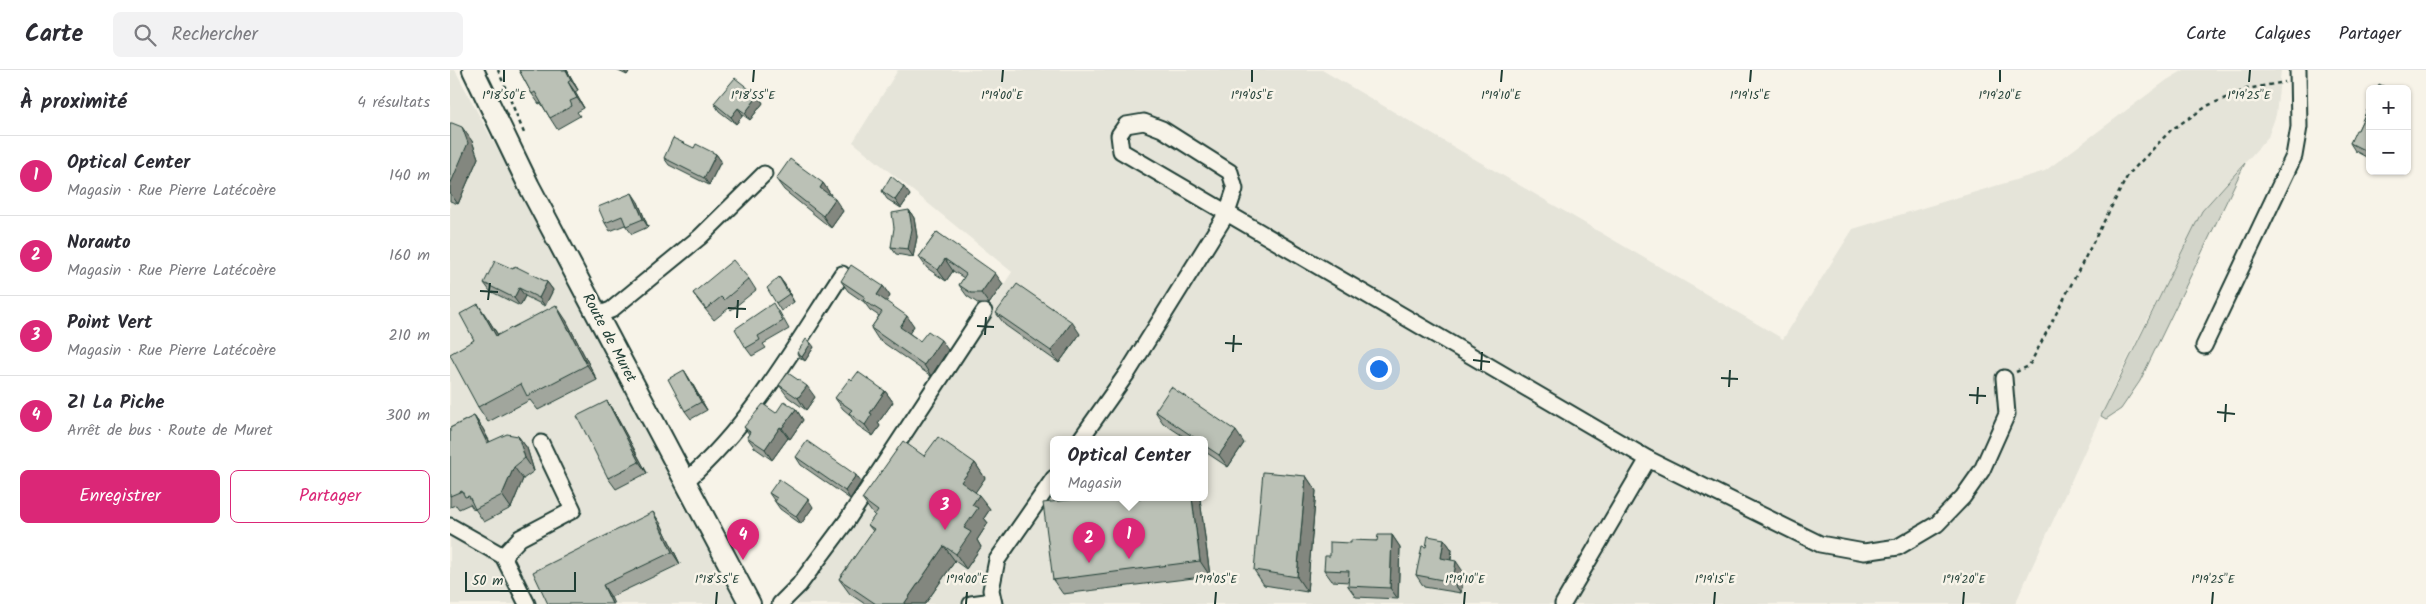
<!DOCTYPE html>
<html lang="fr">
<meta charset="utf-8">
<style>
body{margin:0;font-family:Kalam,sans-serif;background:#f2f2f3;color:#2b2b33}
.controls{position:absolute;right:15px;top:15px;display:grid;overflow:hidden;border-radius:8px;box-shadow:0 1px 4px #0004}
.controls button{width:45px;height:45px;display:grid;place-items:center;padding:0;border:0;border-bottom:1px solid #e1e1e2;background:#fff;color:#2b2b33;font:25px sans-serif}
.scale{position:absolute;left:15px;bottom:12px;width:111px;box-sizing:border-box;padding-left:5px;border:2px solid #1f3d34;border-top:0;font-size:14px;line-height:18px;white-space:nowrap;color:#1f3d34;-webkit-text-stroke:4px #f7f3e8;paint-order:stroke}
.you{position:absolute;left:928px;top:298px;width:18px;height:18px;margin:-12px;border:4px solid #fff;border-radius:50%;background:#1a73e8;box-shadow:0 0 0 8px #1a73e833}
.badge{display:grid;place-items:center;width:32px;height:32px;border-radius:50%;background:#db2777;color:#fff;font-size:16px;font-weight:700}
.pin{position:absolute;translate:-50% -41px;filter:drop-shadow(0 1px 2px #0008)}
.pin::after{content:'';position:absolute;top:26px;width:18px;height:15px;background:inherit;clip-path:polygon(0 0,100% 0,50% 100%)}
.popup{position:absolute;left:600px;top:366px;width:158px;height:65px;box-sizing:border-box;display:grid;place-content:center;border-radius:8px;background:#fff;filter:drop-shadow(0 1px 4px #0005);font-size:16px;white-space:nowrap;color:#7c7c81}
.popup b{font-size:19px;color:#2b2b33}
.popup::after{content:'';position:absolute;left:50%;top:100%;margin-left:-10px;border:10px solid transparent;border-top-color:#fff}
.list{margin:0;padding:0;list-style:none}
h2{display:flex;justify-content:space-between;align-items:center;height:65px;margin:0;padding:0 20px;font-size:21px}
h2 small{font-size:16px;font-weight:400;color:#7c7c81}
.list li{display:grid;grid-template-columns:32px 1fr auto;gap:15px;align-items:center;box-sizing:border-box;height:80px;padding:0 20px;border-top:1px solid #e1e1e2}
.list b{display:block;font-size:19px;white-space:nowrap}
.list p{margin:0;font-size:16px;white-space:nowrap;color:#7c7c81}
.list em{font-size:16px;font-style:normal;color:#7c7c81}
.actions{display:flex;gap:10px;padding:15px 20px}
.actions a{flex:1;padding:11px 0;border:1px solid #db2777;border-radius:8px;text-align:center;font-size:18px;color:#db2777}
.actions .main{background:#db2777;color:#fff}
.icon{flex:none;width:28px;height:28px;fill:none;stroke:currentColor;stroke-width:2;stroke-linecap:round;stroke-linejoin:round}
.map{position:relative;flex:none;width:1976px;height:534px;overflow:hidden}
header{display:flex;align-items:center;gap:30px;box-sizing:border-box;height:70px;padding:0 25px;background:#fff;border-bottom:1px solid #e1e1e2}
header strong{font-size:24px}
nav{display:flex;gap:28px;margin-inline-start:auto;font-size:18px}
.search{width:350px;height:45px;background:#f2f2f3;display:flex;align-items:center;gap:12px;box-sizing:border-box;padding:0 18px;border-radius:8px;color:#7c7c81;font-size:19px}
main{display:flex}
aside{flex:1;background:#fff}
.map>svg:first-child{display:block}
.built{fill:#e5e4d9;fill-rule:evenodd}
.green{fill:#d3d5ca;stroke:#79897f}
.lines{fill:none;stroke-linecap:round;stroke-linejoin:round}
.minor-casing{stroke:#1f3d34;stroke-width:19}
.major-casing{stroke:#1f3d34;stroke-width:24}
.path{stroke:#1f3d34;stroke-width:2.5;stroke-dasharray:4 4;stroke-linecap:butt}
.minor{stroke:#f7f3e8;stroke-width:15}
.major{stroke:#f7f3e8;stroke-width:20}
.wall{fill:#a1a69d;stroke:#1f3d34}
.shaded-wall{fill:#83877f;stroke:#1f3d34}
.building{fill:#bbc1b6;stroke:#1f3d34}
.ticks{fill:none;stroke:#1f3d34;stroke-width:2}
.labels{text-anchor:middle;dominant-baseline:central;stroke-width:5;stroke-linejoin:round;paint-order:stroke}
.street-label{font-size:15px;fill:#1f3d34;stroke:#f7f3e8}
.ticks-label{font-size:12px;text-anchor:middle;fill:#1f3d34;stroke:#f7f3e8;stroke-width:5;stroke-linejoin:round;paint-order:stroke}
</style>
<header>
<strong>Carte</strong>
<div class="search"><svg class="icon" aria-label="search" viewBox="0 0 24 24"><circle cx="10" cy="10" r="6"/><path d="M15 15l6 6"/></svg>Rechercher</div>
<nav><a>Carte</a><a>Calques</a><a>Partager</a></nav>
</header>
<main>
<aside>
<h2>À proximité<small>4 résultats</small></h2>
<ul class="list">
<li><span class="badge">1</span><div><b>Optical Center</b><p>Magasin · Rue Pierre Latécoère</p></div><em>140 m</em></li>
<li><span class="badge">2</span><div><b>Norauto</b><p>Magasin · Rue Pierre Latécoère</p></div><em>160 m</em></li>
<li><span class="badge">3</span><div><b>Point Vert</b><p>Magasin · Rue Pierre Latécoère</p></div><em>210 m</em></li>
<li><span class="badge">4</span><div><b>ZI La Piche</b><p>Arrêt de bus · Route de Muret</p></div><em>300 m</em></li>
</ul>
<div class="actions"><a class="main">Enregistrer</a><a>Partager</a></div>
</aside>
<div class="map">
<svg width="1976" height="534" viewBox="0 0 1976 534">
<rect width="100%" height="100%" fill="#f7f3e8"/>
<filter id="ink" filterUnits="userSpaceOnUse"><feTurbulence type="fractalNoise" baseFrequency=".02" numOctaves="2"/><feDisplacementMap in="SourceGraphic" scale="10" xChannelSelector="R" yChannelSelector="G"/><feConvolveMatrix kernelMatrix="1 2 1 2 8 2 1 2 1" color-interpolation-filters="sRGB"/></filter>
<g filter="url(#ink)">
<g class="built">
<polygon points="0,0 5,0 193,353 287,534 0,534"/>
<path d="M448,0H872L1333,269L1403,159L1595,101L1717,10L1734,0H1831L1826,45L1818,67L1752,141L1670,304L1565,534H346L562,202L403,72ZM604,370H754V428H604Z"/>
</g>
<polygon class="green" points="1795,93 1690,311 1671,339 1656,349 1651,346 1752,141"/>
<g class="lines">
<g class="minor-casing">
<g id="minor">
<polygon points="694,52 712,59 780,102 785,119 777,143 671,81 669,65 676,55"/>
<polyline points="147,245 161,240 250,167 314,104"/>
<polyline points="1754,276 1844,86 1849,57 1848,0"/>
<polyline points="630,370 678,302 777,143 1198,389 1370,474 1414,482 1448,477 1487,454 1513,427 1532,400 1557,344 1554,308"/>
<path d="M236,411C301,354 345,276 392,204"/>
<polyline points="0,456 53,486 77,534"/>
<polyline points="53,486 70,468 123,440 91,373"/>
<polyline points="330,534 349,515 396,452 534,242"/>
<polyline points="521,534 543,531"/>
<polyline points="544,534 541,520 547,490 604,408"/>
<polyline points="1113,534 1198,389"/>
</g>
</g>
<g class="major-casing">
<polyline id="major" points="23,0 79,116 300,534"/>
</g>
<g class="path">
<polyline points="48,0 74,63"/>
<polyline points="1566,302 1579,296 1678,105 1721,60 1759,35 1797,19 1835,12"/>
</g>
<use href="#minor" class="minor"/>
<use href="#major" class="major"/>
</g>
<g class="wall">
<polygon points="69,0 117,0 128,20 125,22 134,38 127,42 130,46 107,59 100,48 91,33 89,34 82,24"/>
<polygon points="166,0 180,0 177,5"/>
<polygon points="308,26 313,33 300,50 293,45 286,54 269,41 264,33"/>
<polygon points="1920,34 1920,89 1905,81 1900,73 1908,60"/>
<polygon points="0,53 22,71 28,88 8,134 0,131"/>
<polygon points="244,78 266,84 271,91 259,115 219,95 214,88"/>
<polygon points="326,109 373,113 381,125 380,126 393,141 381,158 334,120"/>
<polygon points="432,121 460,125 451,138 437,129"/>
<polygon points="188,132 198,157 182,164 175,155 160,161 155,153"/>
<polygon points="459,140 464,148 467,167 463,187 446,184 441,177"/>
<polygon points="487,162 553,214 539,234 529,234 517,226 509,215 514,208 503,201 496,211 477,198 469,187"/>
<polygon points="63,199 97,212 103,220 95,236 75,226 70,236 40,221 34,213"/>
<polygon points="329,207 335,215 344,232 331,241 326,233"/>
<polygon points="299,209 306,220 281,240 279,238 264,250 250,233 243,223"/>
<polygon points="391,211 433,216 440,226 436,232 464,256 459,263 470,271 498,280 481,306 428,269 421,258 429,246 420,240 414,232 398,221"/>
<polygon points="329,241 339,259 313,274 316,278 302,286 296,278"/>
<polygon points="546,243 630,264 609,293 555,255"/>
<polygon points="38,249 48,265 116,250 147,310 88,340 80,330 38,352 28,337 24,270"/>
<polygon points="364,277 355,291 349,287 347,283"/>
<polygon points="234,300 239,308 257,340 241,349 235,341"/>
<polygon points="402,310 435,321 443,332 428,353 430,356 423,366 407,355 399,344 393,339 385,328"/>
<polygon points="329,315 365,327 356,340 338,327"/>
<polygon points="346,339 353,350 340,369 338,368 322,390 305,378 297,367 299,364 294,357 326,343"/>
<polygon points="705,341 794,373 778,397 754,381 754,370 739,370 713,353"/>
<polygon points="164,342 197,403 166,419 158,408"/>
<polygon points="24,346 33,359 40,372 68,366 77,378 84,401 73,409 61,438 34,452 25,439 24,440 20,434 9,439 6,435 0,437 0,358"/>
<polygon points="474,386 525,393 535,408 525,422 540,439 534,448 538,453 527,470 531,477 516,499 505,491 475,534 415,534 400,524 389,509 423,461 418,455 425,446 423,444 412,429"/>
<polygon points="346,387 411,412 400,429 351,395"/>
<polygon points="856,406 866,421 857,522 814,515 804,500"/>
<polygon points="319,423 363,437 351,454 330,439"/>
<polygon points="635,428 749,428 750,429 760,506 613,524 603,510"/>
<polygon points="211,454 230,494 161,527 98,534"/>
<polygon points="942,465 950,477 948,529 906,527 898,516 899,512 882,511 874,500 880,486 901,473 927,471"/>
<polygon points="994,469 1002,480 1001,490 1014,503 1011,523 974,517 966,505 976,477"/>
</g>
<g class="shaded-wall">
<polygon points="116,0 117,0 128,20 121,10"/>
<polygon points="173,0 180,0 177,5"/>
<polygon points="118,12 125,22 134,38 127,28"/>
<polygon points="308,26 313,33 300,50 295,43"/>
<polygon points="288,38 293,45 286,54 281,47"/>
<polygon points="12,57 22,71 28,88 8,134 0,123 0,115"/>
<polygon points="266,84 271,91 259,115 254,108"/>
<polygon points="373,113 381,125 378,129 370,118"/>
<polygon points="454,117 460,125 451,138 445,130"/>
<polygon points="182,123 188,132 198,157 193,149"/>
<polygon points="385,129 393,141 381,158 373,146"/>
<polygon points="459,140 464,148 467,167 463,187 458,179"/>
<polygon points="495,189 503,201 496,211 488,200"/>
<polygon points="545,203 553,214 539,234 531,223"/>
<polygon points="329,207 335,215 344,232 339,224"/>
<polygon points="97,212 103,220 95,236 89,228"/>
<polygon points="433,216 440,226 434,235 427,225"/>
<polygon points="69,218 75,226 70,236 64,228"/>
<polygon points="28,234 38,249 57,280 46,266"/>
<polygon points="106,235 116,250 147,310 137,295"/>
<polygon points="457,246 464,256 457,267 450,257"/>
<polygon points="622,252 630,264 609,293 601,281"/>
<polygon points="491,270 498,280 481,306 474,295"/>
<polygon points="361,273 364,277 355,291 352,287"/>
<polygon points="234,300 239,308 257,340 251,332"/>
<polygon points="357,316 365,327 356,340 348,328"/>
<polygon points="435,321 443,332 428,353 430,356 423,366 415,355 420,343"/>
<polygon points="157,331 164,342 197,403 189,392"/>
<polygon points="346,339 353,350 340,369 332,358"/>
<polygon points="24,346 33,359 46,386 37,373"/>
<polygon points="330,357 338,368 322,390 315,379"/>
<polygon points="786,361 794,373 778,397 769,385"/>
<polygon points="68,366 77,378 84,401 75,388"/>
<polygon points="525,393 535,408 522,427 511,412"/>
<polygon points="64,397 73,409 61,438 52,425"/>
<polygon points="406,405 411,412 400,429 395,421"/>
<polygon points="856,406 866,421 857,522 847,507"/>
<polygon points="529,425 540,439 534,448 538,453 527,470 531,477 516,499 506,484 522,435"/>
<polygon points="742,428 749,428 750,429 760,506 750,491"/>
<polygon points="358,429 363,437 351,454 346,446"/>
<polygon points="203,442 211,454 230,494 222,482"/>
<polygon points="942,465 950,477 948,529 940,518"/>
<polygon points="994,469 1002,480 999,500 991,488"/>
<polygon points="494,476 505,491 475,534 454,534"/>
<polygon points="1006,491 1014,503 1011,523 1003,512"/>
<polygon points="153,515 161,527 164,534 162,534"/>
</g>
<g class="building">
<polygon points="69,0 116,0 121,10 118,12 127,28 120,31 122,36 100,48 85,22 82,24"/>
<polygon points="285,8 308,26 295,43 288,38 281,47 264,33"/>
<polygon points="1929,14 1939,19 1927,19"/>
<polygon points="1920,34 1920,83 1900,73 1906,60 1908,60"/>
<polygon points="0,53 2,53 12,57 18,73 0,115"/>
<polygon points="223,68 244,78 246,74 266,84 254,108 214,88"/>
<polygon points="340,89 373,113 370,118 385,129 373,146 326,109"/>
<polygon points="441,106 454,117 445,130 432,121"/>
<polygon points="182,123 193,149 176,156 172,146 155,153 148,137"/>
<polygon points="459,140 462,159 458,179 441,177 444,158 442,143"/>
<polygon points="487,162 545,203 531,223 521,223 509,215 516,204 495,189 488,200 469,187"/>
<polygon points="283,190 299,209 274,230 271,227 256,239 243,223"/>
<polygon points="45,191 63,199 65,196 97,212 89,228 69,218 64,228 34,213"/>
<polygon points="401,195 433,216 427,225 457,246 450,257 470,271 478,261 491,270 474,295 421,258 432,242 413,230 415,227 391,211"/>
<polygon points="329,207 339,224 326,233 317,218"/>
<polygon points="567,214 622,252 601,281 546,243"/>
<polygon points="323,233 333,251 308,266 310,270 296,278 285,259"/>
<polygon points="28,234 46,266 106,235 137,295 77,326 71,314 28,337 0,285 0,284 24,270 10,244"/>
<polygon points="356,269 361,273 352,287 347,283"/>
<polygon points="234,300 251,332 235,341 218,309"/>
<polygon points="408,302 435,321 420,343 422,344 415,355 399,343 402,340 385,328 400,308 402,310"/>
<polygon points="338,303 357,316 348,328 329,315"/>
<polygon points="721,317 786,361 769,385 754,375 754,370 748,370 705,341"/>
<polygon points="157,331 189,392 158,408 127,346"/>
<polygon points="334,331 346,339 332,358 330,357 315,379 297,367 300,362 294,357 313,334 326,343"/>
<polygon points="24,346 37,373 57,364 68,366 75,388 64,397 52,425 25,439 19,426 15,427 12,421 0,426 0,358"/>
<polygon points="488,367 525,393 511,412 529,425 522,435 528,438 514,458 521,462 506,484 494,476 454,534 426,534 389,509 424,459 418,455 428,441 412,429 453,371 474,386"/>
<polygon points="357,371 406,405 395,421 346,387"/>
<polygon points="813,402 856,406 847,507 804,500"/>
<polygon points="329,409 358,429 346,446 325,432 327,428 319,423"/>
<polygon points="635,428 742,428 750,491 603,510 593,433"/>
<polygon points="203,442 222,482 153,515 162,534 98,534 83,502"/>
<polygon points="928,465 942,465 940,518 898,516 899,501 874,500 875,486 880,486 880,472 901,473 901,470 927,471"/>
<polygon points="978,466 994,469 991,488 1006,491 1003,512 966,505 972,476 976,477"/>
</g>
</g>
<path class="ticks" d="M54,12V0M303,12L304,0M552,12L553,0M802,12V0M1051,12L1052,0M1300,12L1301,0M1550,12V0M1799,12L1800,0M30,221L48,222M38,230L40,213M278,238L296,239M287,248L288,230M527,256L544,257M535,265L536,247M775,273L792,274M783,282L784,265M1023,290L1040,292M1031,300L1032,282M1271,308L1288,309M1279,317L1280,300M1519,325L1536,326M1527,334L1528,317M1767,342L1785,344M1775,352L1776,334M266,534L267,522M516,534L517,522M765,534L766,522M1014,534L1015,522M1264,534L1265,522M1513,534L1514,522M1762,534L1763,522"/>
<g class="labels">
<g class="street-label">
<text transform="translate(159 268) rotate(62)">Route de Muret</text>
</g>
</g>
<g class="ticks-label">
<text x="54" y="29">1°18'50"E</text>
<text x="303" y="29">1°18'55"E</text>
<text x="552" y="29">1°19'00"E</text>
<text x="802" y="29">1°19'05"E</text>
<text x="1051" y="29">1°19'10"E</text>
<text x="1300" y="29">1°19'15"E</text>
<text x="1550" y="29">1°19'20"E</text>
<text x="1799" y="29">1°19'25"E</text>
<text x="267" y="513">1°18'55"E</text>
<text x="517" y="513">1°19'00"E</text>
<text x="766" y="513">1°19'05"E</text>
<text x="1015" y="513">1°19'10"E</text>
<text x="1265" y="513">1°19'15"E</text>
<text x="1514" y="513">1°19'20"E</text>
<text x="1763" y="513">1°19'25"E</text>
</g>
</svg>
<div class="controls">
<button>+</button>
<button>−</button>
</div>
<div class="scale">50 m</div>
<div class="you"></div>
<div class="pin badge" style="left:679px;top:489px">1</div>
<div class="popup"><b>Optical Center</b>Magasin</div>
<div class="pin badge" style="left:639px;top:493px">2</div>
<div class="pin badge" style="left:495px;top:460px">3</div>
<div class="pin badge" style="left:293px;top:490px">4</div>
</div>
</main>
